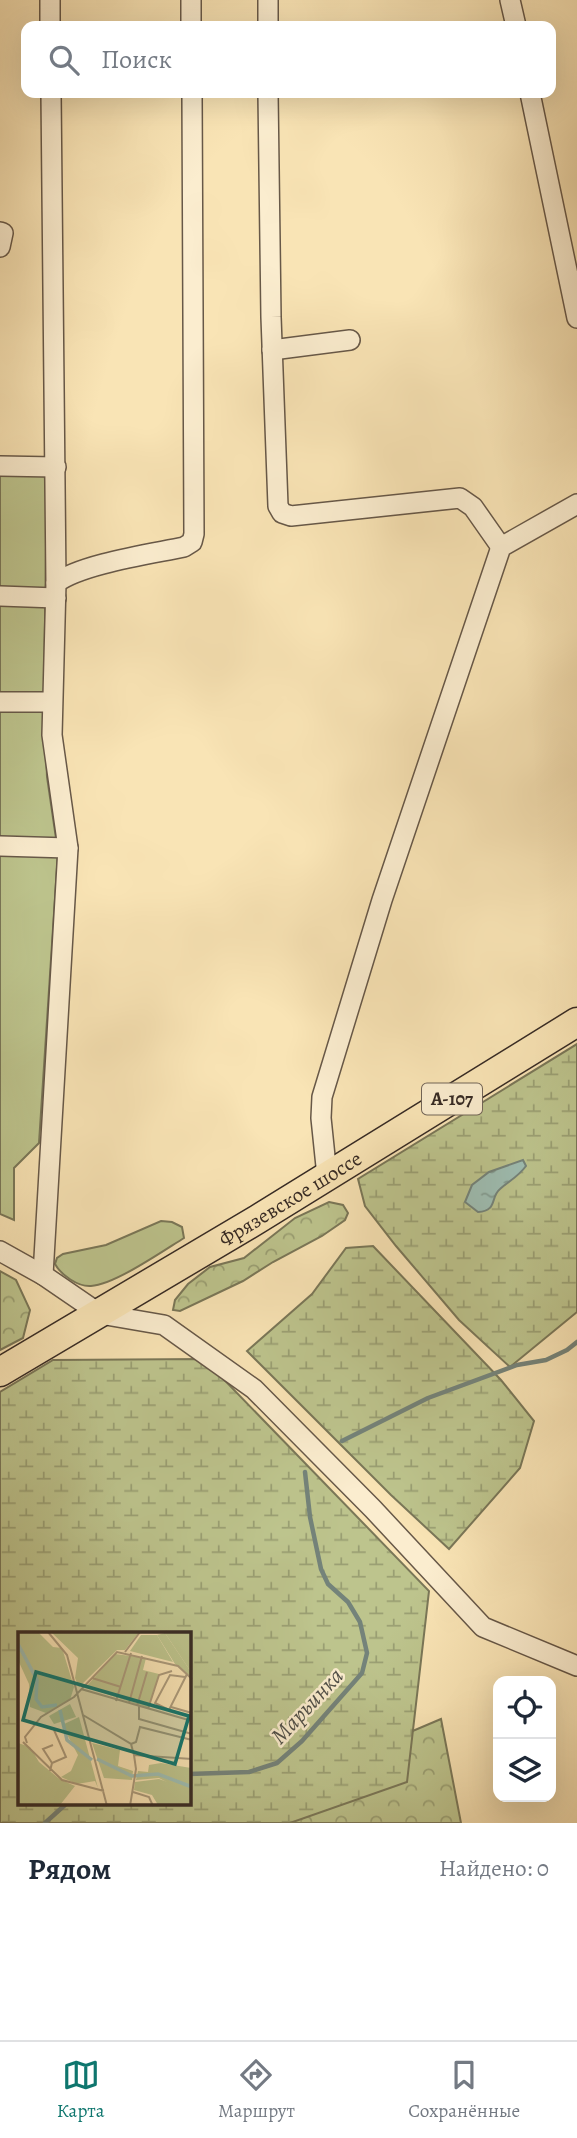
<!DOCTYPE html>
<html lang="ru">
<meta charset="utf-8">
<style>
body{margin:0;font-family:Alegreya,serif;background:#f6f6f7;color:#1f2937}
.controls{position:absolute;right:21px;bottom:21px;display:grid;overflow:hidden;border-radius:14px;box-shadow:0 7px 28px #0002}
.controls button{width:63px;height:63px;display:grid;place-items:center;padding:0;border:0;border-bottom:2px solid #e0e1e3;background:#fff;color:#1f2937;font:35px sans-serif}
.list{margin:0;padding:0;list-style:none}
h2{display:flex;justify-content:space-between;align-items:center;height:91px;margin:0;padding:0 28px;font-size:30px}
h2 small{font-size:23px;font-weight:400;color:#747a83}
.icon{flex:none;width:38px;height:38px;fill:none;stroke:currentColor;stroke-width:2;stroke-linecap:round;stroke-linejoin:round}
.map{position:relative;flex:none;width:577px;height:1823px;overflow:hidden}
.search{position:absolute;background:#fff;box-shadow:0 7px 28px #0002;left:21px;right:21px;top:21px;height:77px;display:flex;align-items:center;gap:18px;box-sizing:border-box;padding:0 24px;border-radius:14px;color:#747a83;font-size:26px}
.sheet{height:217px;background:#fff}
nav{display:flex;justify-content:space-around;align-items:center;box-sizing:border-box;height:98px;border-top:2px solid #e0e1e3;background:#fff;font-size:19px;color:#747a83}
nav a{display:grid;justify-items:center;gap:4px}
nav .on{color:#0f766e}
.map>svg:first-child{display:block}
.green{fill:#bdc48d;stroke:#7a7758;stroke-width:2}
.forest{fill:url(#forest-crowns);stroke:#7a7758;stroke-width:2}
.wetland{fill:url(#wetland-marsh);stroke:#7a7758;stroke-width:2;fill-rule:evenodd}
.water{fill:url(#water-ripples);stroke:#74837a;stroke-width:2}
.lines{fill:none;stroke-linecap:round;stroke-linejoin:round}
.stream{stroke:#74837a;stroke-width:4.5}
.minor-casing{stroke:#675848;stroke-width:22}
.highway-casing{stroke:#362a24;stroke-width:31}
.minor{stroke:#fbedcf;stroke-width:19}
.highway{stroke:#f9e4b5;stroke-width:28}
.labels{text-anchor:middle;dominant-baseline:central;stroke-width:5;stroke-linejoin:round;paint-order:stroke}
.shield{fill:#fbedcf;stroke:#716457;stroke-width:2}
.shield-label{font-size:19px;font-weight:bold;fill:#362a24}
.street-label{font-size:21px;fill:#362a24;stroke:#fbedcf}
.water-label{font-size:23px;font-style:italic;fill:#504f48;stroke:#fbedcf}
.inset-river{fill:none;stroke:#9ebeb3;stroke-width:3.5}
.inset-road{fill:none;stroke:#ab9a7b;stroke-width:2}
.view{fill:#0f766e;fill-opacity:0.15;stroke:#0f766e;stroke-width:3.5}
.inset-edge{fill:none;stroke:#362a24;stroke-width:3.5}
</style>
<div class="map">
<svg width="577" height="1823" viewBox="0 0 577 1823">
<defs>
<pattern id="forest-crowns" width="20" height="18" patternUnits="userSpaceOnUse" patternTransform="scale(1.75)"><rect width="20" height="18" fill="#bdc48d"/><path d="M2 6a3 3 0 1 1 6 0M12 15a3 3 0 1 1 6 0" fill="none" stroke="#9a9f73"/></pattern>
<pattern id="wetland-marsh" width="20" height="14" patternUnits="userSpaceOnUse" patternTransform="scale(1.75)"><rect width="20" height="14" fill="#bdc48d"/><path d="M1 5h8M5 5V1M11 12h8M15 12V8" fill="none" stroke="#9a9f73"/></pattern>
<pattern id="water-ripples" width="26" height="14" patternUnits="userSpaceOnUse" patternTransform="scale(1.75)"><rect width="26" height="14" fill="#9ebeb3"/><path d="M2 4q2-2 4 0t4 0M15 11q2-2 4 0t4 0" fill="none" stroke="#829b91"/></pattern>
</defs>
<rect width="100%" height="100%" fill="#f9e4b5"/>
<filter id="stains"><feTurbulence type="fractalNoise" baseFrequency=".00286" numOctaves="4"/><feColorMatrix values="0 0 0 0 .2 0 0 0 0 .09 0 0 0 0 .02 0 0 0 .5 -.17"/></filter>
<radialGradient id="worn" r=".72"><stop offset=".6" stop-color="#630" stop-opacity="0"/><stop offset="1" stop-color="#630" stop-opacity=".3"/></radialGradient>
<g class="green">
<polygon points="0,474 47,475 44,696 47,777 58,852 39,1143 14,1168 14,1220 0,1214"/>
<path d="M161,1221L172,1222L182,1227L184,1238C163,1251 114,1285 91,1286C78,1287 61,1275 55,1264L57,1258L63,1254L106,1245Z"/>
</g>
<g class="forest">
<polygon points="329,1202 343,1205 348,1213 345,1220 322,1236 273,1262 243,1281 180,1311 173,1310 175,1300 188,1284 210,1267 244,1258 295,1218"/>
<polygon points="0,1271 16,1280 30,1310 23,1338 0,1350"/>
<polygon points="441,1719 461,1823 224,1823 219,1813"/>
</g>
<g class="wetland">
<polygon points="577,1044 577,1312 510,1367 459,1320 396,1246 365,1206 358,1179"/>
<polygon points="373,1246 501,1380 534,1421 520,1468 449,1549 391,1495 247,1351 312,1294 346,1248"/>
<path d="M204,1359L429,1591L407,1782L290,1823H0V1392L53,1360ZM19,1634H189V1804H19Z"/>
</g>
<path class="water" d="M523,1160L526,1166C518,1177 509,1181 500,1189C490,1197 498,1211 478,1212L465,1202L472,1185L489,1172Z"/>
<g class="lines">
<g class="stream">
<polyline points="342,1441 428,1398 517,1365 546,1360 567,1350 577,1342"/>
<polyline points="189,1774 249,1772 277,1763 302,1741 362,1673 367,1653 360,1622 348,1602 328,1584 321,1569 310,1517 305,1472"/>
<polyline points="45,1823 66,1804"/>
</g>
<g class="minor-casing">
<g id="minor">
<polyline points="50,0 50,26"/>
<polyline points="191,0 191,26"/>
<polyline points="268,0 268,26"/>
<polyline points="510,0 516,26"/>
<polyline points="268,93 271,317 278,506 282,513 291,516 460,498 473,507 501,547"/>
<polyline points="530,93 577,318"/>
<polyline points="0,232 3,233 0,247"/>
<polyline points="272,350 350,340"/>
<polyline points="0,466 56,467"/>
<path d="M56,583C81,564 151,554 184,547L192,542L194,534L192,93"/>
<polyline points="0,596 56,598"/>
<polyline points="0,702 52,702"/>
<polyline points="0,846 68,848"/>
<polyline points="327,1176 321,1118 322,1097 382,900 501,547 577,504"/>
<polyline points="0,1251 43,1275 100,1314 164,1325 254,1389 373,1509 483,1627 577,1666"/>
<polyline points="43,1275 68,848 52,735 56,583 51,93"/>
</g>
</g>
<g class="highway-casing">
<g id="highway">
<path id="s1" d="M0,1372L258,1219L577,1022"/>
</g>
</g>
<use href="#minor" class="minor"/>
<use href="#highway" class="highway"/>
</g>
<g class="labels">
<rect class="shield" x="422" y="1083.5" width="60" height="31" rx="5"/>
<g class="shield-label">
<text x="452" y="1099">А-107</text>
</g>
<g class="street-label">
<text stroke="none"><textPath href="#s1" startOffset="338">Фрязевское шоссе</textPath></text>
</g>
<g class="water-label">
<text transform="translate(307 1706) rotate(-47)">Марьинка</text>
</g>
</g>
<g transform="translate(18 1632)">
<rect width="173" height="173" fill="#f9e4b5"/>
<path d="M147,1L173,40V45L157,32L139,3ZM97,22L128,26L125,38L141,42L130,76L68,55Z" fill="#bdc48d"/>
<path d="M33,0H121L107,18H99L61,55L57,46L60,26ZM173,0H174L173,40L147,1ZM123,3H139L155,30L112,19ZM0,111L12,115L21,130L45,150L24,173H0Z" fill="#bdc48d"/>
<path d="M0,0H20L35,15L44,16L56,55L52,68L28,81L12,75L11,52L0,28ZM52,72L58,85L36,92L31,84ZM61,85L80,156L77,149L59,152L43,145L53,139L60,123L44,93ZM74,111L102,118L100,134L115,139L114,148L86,146ZM143,131L173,136V163L141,146L118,148L120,139L130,140L131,133ZM39,146L57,154L42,173L18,174L27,156Z" fill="#bdc48d"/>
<path d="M141,147L173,158V173H140L134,163L116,158L117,150Z" fill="#bdc48d"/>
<path class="inset-river" d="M0,12L19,48L18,67L24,75L39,73M42,78L49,108L74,128M79,127L114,144L140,142L174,155"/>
<path class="inset-road" d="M30,0L49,23L89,174M107,20L122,0M167,45L152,43L137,71L151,78L169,42M74,46L103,55M63,57L174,89M98,69L113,21M111,71L124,24M119,74L129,40M121,74V87L174,102M153,75L174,81M130,77L141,43L154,39M65,83L113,112L116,123M5,110L44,148L86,159M9,111L7,105L23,85L56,65L99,20L160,34L174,47M113,112L118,110L122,95L174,108M34,131L25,117L35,113M32,139L34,131L48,125L36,98M115,160L131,165L135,174M112,174L118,137L116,123L174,127"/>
<path class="view" d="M18,40L171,84L157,132L5,88Z"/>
<rect width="173" height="173" class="inset-edge"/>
</g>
<rect width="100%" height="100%" filter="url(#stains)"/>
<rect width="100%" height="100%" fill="url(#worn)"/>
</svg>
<div class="controls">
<button><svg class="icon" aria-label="locate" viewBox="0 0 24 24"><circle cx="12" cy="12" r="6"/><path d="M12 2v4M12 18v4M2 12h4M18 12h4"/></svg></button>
<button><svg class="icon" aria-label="layers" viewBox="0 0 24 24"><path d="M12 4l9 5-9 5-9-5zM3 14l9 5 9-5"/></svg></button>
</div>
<div class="search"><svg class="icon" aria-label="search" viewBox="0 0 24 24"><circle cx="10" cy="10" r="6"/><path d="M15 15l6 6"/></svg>Поиск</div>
</div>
<section class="sheet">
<h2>Рядом<small>Найдено: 0</small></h2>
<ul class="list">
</ul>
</section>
<nav>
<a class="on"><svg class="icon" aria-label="map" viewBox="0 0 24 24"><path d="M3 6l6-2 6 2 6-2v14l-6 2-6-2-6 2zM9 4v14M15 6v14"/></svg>Карта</a>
<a><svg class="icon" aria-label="directions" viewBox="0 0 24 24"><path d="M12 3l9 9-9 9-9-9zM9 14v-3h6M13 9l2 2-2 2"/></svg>Маршрут</a>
<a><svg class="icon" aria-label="saved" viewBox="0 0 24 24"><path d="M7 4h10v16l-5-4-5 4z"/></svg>Сохранённые</a>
</nav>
